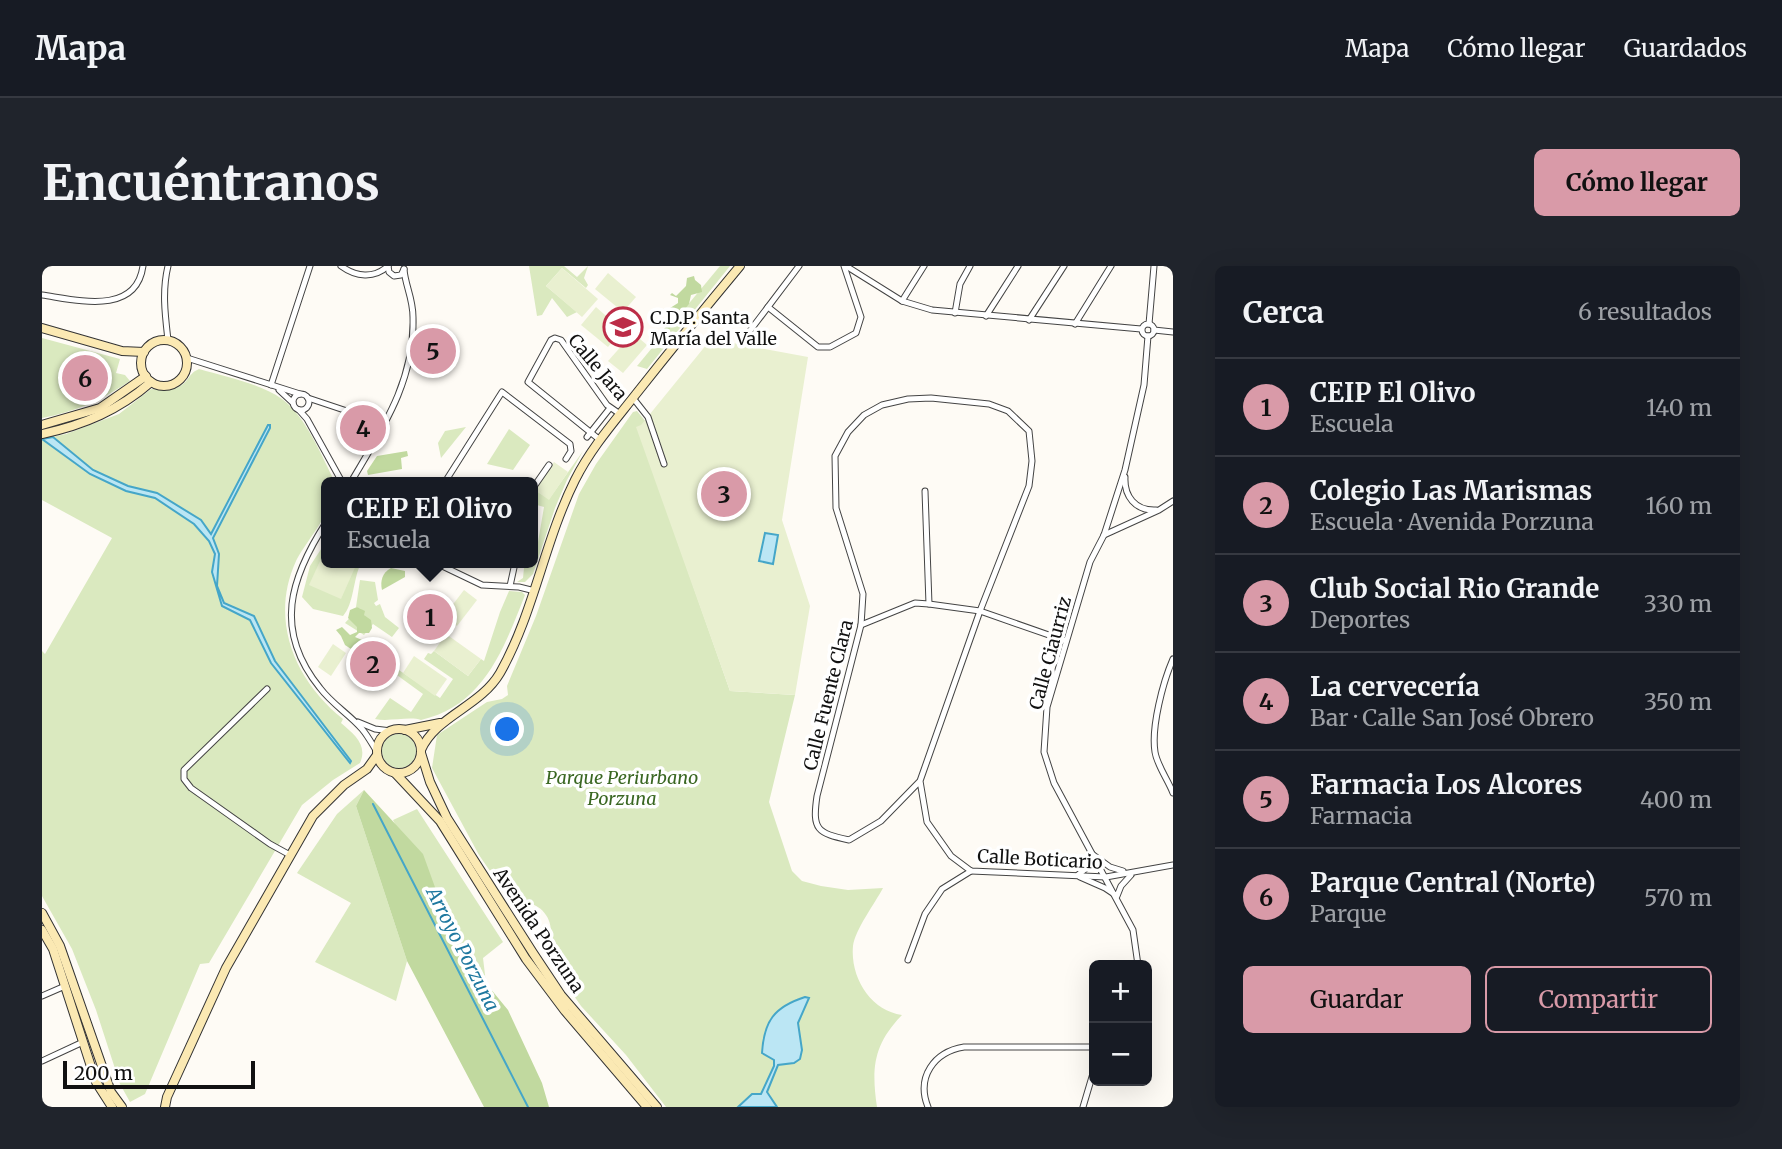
<!DOCTYPE html>
<html lang="es">
<meta charset="utf-8">
<style>
body{margin:0;font-family:Merriweather,serif;background:#20242c;color:#f1f3f6}
.controls{position:absolute;right:21px;bottom:21px;display:grid;overflow:hidden;border-radius:10px;box-shadow:0 7px 28px #0002}
.controls button{width:63px;height:63px;display:grid;place-items:center;padding:0;border:0;border-bottom:2px solid #363941;background:#171b24;color:#f1f3f6;font:35px sans-serif}
.scale{position:absolute;left:21px;bottom:18px;width:192px;box-sizing:border-box;padding-left:7px;border:4px solid #111;border-top:0;font-size:19px;line-height:24px;white-space:nowrap;color:#111;-webkit-text-stroke:5px #fff;paint-order:stroke}
.you{position:absolute;left:466px;top:464px;width:24px;height:24px;margin:-18px;border:5px solid #fff;border-radius:50%;background:#1a73e8;box-shadow:0 0 0 10px #1a73e833}
.badge{display:grid;place-items:center;width:46px;height:46px;border-radius:50%;background:#d99aa8;color:#111;font-size:23px;font-weight:700}
.pin{position:absolute;translate:-50% -50%;border:4px solid #fff;box-shadow:0 2px 7px #0006}
.popup{position:absolute;left:279px;top:211px;width:217px;height:91px;box-sizing:border-box;display:grid;place-content:center;border-radius:10px;background:#171b24;filter:drop-shadow(0 2px 5px #0005);font-size:23px;white-space:nowrap;color:#9ea1a6}
.popup b{font-size:26px;color:#f1f3f6}
.popup::after{content:'';position:absolute;left:50%;top:100%;margin-left:-14px;border:14px solid transparent;border-top-color:#171b24}
.list{margin:0;padding:0;list-style:none}
h2{display:flex;justify-content:space-between;align-items:center;height:91px;margin:0;padding:0 28px;font-size:30px}
h2 small{font-size:23px;font-weight:400;color:#9ea1a6}
.list li{display:grid;grid-template-columns:46px 1fr auto;gap:21px;align-items:center;box-sizing:border-box;height:98px;padding:0 28px;border-top:2px solid #363941}
.list b{display:block;font-size:26px;white-space:nowrap}
.list p{margin:0;font-size:23px;white-space:nowrap;color:#9ea1a6}
.list em{font-size:23px;font-style:normal;color:#9ea1a6}
.actions{display:flex;gap:14px;padding:21px 28px}
.actions a{flex:1;padding:16px 0;border:2px solid #d99aa8;border-radius:10px;text-align:center;font-size:24px;color:#d99aa8}
.actions .main{background:#d99aa8;color:#111}
.map{position:relative;flex:none;width:1131px;height:841px;overflow:hidden;border-radius:10px}
header{display:flex;align-items:center;gap:42px;box-sizing:border-box;height:98px;padding:0 35px;background:#171b24;border-bottom:2px solid #363941}
header strong{font-size:33px}
nav{display:flex;gap:38px;margin-inline-start:auto;font-size:24px}
.intro{display:flex;align-items:center;justify-content:space-between;box-sizing:border-box;height:168px;padding:0 42px}
h1{margin:0;font-size:49px}
.button{padding:18px 32px;border-radius:10px;background:#d99aa8;color:#111;font-size:24px;font-weight:700}
main{display:flex;gap:42px;padding:0 42px}
aside{flex:1;background:#171b24;border-radius:10px;box-shadow:0 7px 28px #0002}
.map>svg:first-child{display:block}
.green{fill:#dae9bf}
.forest{fill:#c1d99f}
.pitch{fill:#e9f0d0}
.water{fill:#bbe6f4;stroke:#45a6c8;stroke-width:2}
.lines{fill:none;stroke-linecap:round;stroke-linejoin:round}
.stream{stroke:#45a6c8;stroke-width:2}
.street-casing{stroke:#444;stroke-width:7}
.secondary-casing{stroke:#333;stroke-width:10}
.street{stroke:#fff;stroke-width:5}
.secondary{stroke:#fbe9b3;stroke-width:8}
.labels{text-anchor:middle;dominant-baseline:central;stroke-width:7;stroke-linejoin:round;paint-order:stroke}
.poi-label{font-size:18px;fill:#111;stroke:#fff;text-anchor:start}
.street-label{font-size:18px;fill:#111;stroke:#fff}
.park-label{font-size:18px;font-style:italic;fill:#3a6722;stroke:#fff}
.water-label{font-size:19px;font-style:italic;fill:#1e789f;stroke:#fff}
</style>
<header>
<strong>Mapa</strong>
<nav><a>Mapa</a><a>Cómo llegar</a><a>Guardados</a></nav>
</header>
<div class="intro"><h1>Encuéntranos</h1><a class="button">Cómo llegar</a></div>
<main>
<div class="map">
<svg width="1131" height="841" viewBox="0 0 1131 841">
<rect width="100%" height="100%" fill="#fefbf5"/>
<g class="green">
<polygon points="487,0 522,0 535,11 546,0 542,12 546,19 544,22 520,2 504,20 535,46 525,51 510,32 500,49 495,50"/>
<polygon points="678,0 688,0 605,103 595,100"/>
<path d="M0,72L78,93L74,107L83,109L88,115C60,134 33,146 0,152Z"/>
<path d="M157,103C184,111 217,117 240,133C264,150 280,191 293,216H285C285,225 287,235 285,243C282,256 261,280 254,295C227,354 253,415 301,453L299,457C312,468 326,479 318,497L291,514L260,539L167,697L158,698L103,828L88,836L78,818L54,744L30,683L0,630V385L3,388L70,272L0,234V173L24,168L77,148L109,123C122,123 135,126 144,115C149,109 150,106 157,103Z"/>
<path d="M595,145L604,156L608,197L688,425L753,429L727,536L750,605L760,615L779,620L806,624L841,622C833,637 813,664 811,680C808,712 829,745 860,749C832,778 829,801 835,841H624L584,789L539,740L502,686C520,661 501,630 470,637L437,589L390,502L395,469L445,436L460,433L466,429L465,420L494,350L537,228L554,198L591,146Z"/>
<polygon points="424,161 399,192 396,177 403,165"/>
<polygon points="467,163 488,179 471,204 445,198"/>
<polygon points="541,185 525,214 513,242 491,308 483,316 475,316 481,312 482,302 477,299 489,301 496,276 502,241 491,238 493,224 507,233"/>
<path d="M285,274V297H319C311,313 312,338 301,350L271,343L260,331L268,300Z"/>
<polygon points="318,314 333,316 336,334 332,337 334,340 338,338 343,351 357,362 350,371 331,358 322,369 303,357 313,346 323,351 319,343 314,341"/>
<path d="M467,325L480,326L483,329C462,382 442,440 379,454C368,450 347,456 333,453L348,432L369,446L381,428L348,404L351,400L398,432L411,413L382,393L386,387L389,388L392,385L426,410L439,393L442,395L458,346Z"/>
<circle cx="357" cy="485" r="17"/>
<polygon points="322,524 314,540 365,695 354,735 273,696 309,637 255,607 295,548"/>
<polygon points="375,543 461,676 441,692 444,717 415,682 351,554"/>
</g>
<g class="forest">
<polygon points="652,10 653,14 659,19 660,26 649,29 647,38 621,71 622,63 631,53 627,50 625,44 636,37 636,32 628,29 630,27 634,30 644,20 645,12"/>
<polygon points="365,185 366,190 359,192 360,203 326,209 325,205 335,190"/>
<path d="M349,302L363,305V311L340,324C338,315 340,307 349,302Z"/>
<polygon points="315,341 323,345 322,349 329,354 330,362 327,367 317,367 313,371 320,374 320,377 309,383 303,379 299,370 294,364 300,361 308,369 315,366 315,361 306,352 308,344"/>
<polygon points="322,524 381,588 415,682 466,744 500,817 507,841 442,841 365,695 314,540"/>
</g>
<g class="pitch">
<polygon points="520,2 556,33 540,51 504,20"/>
<polygon points="566,7 594,31 581,46 553,23"/>
<polygon points="554,41 580,64 566,81 539,59"/>
<polygon points="591,67 605,79 581,107 566,95"/>
<polygon points="669,73 766,91 740,254 768,340 753,429 688,425 594,161 599,159"/>
<polygon points="512,196 526,206 507,234 493,224"/>
<polygon points="285,280 285,297 315,297 299,333 267,319"/>
<polygon points="422,324 435,334 415,360 402,350"/>
<polygon points="404,368 439,393 426,410 392,385"/>
<polygon points="291,378 304,387 289,410 276,401"/>
<polygon points="372,390 405,413 393,430 361,407"/>
</g>
<g class="water">
<polygon points="226,159 228,159 228,162 171,272 177,288 175,320 182,337 212,350 233,395 309,495 308,497 229,397 208,354 180,340 170,306 173,288 167,275 152,258 113,232 84,225 48,208 0,173 11,171 51,204 86,220 115,227 159,254 169,268"/>
<polygon points="723,267 736,269 731,298 717,295"/>
<path d="M763,731L767,732L756,757L760,784L758,793L752,797L736,799L725,826L735,841H696L710,828H719L732,800V794L720,787C722,755 732,741 763,731Z"/>
</g>
<g class="lines">
<polyline class="stream" points="331,538 486,841"/>
<g class="street-casing">
<g id="street">
<path d="M299,0C314,11 332,13 346,0"/>
<polyline points="346,0 347,6 352,10 359,9 362,3"/>
<polyline points="804,0 860,35 890,44 1099,63"/>
<path d="M0,29C35,34 94,50 101,0"/>
<polyline points="860,35 882,0"/>
<polyline points="726,41 776,81 788,81 814,67 819,51 802,0"/>
<polyline points="913,47 918,18 928,0"/>
<polyline points="944,50 976,0"/>
<polyline points="987,54 1022,0"/>
<circle cx="1106" cy="64" r="6"/>
<polyline points="1033,58 1069,0"/>
<polyline points="1107,58 1112,0"/>
<polyline points="1112,64 1131,66"/>
<polyline points="707,66 757,0"/>
<path d="M126,74C123,48 120,25 126,0"/>
<polyline points="145,92 258,128"/>
<polyline points="229,119 268,0"/>
<polyline points="237,124 251,137"/>
<circle cx="259" cy="136" r="8"/>
<polyline points="266,132 344,158"/>
<polyline points="591,132 606,151 622,198"/>
<polyline points="257,144 265,153 300,216"/>
<polyline points="545,171 568,142"/>
<polyline points="558,174 486,116 509,74 513,72 519,74 565,139 578,148"/>
<path d="M1083,211C1082,230 1093,245 1114,244"/>
<path d="M309,216C340,163 373,115 371,51C371,32 363,19 362,3"/>
<polyline points="403,216 460,126 528,178 529,185 524,193"/>
<polyline points="491,222 507,199"/>
<polyline points="883,225 887,338"/>
<path d="M285,255C248,312 231,364 278,422C290,438 307,448 320,463C326,470 330,478 335,486"/>
<polyline points="1062,269 1117,244 1131,235"/>
<polyline points="394,297 440,319 477,321 493,325"/>
<polyline points="468,320 473,297"/>
<polyline points="819,359 873,337 887,338 938,345 1024,375"/>
<path d="M1131,393C1121,416 1109,461 1113,486C1115,499 1126,514 1131,527"/>
<polyline points="225,423 142,504 142,513 149,522 228,578 248,589"/>
<polyline points="316,456 333,463 349,465"/>
<path d="M878,515L839,555L807,574C775,567 770,564 775,530L819,359L821,328L794,242L793,190L806,166L822,149L840,139L866,133L889,132L947,138L966,145L987,165L990,195L987,220L938,345L878,515L885,556L909,590L929,605L1064,611L1131,599"/>
<polyline points="1036,609 1048,599 1050,588 1068,601 1081,605"/>
<polyline points="1038,611 1063,622 1075,630 1079,620 1089,609"/>
<polyline points="866,694 883,648 900,623 929,605"/>
<polyline points="1096,699 1091,664 1012,517 1002,486 1005,441 1048,296 1062,269 1083,204 1102,119 1106,70"/>
<polyline points="0,730 23,720"/>
<polyline points="0,795 41,776"/>
<path d="M886,841C874,811 892,786 922,781H1052"/>
<polyline points="1041,841 1052,804"/>
</g>
</g>
<g class="secondary-casing">
<g id="secondary">
<polyline points="0,62 80,85 102,86"/>
<circle cx="122" cy="97" r="23"/>
<polyline points="0,159 58,142 104,110"/>
<path d="M0,168C42,159 77,144 109,116"/>
<circle cx="357" cy="485" r="22"/>
<polyline points="363,464 398,457"/>
<path d="M379,484C394,450 438,441 458,407C492,347 502,276 533,214C549,182 572,156 594,128C628,85 663,42 698,0"/>
<polyline points="379,487 388,516 405,552 491,687 519,729 615,841"/>
<polyline points="353,507 398,555 484,693 523,745 605,841"/>
<polyline points="0,647 18,680 69,826 80,841"/>
<polyline points="0,664 11,683 54,816 70,841"/>
<polyline points="123,841 125,831 184,702 271,550 302,519 325,503 335,489"/>
</g>
</g>
<use href="#street" class="street"/>
<use href="#secondary" class="secondary"/>
</g>
<defs>
<g id="school-ring" transform="scale(2.0125)"><circle r="9.5" fill="#fff" stroke="#bc2d48" stroke-width="1.5"/><path d="M0-5L7-2L0 1L-7-2ZM-4 1L0 2.5L4 1V4Q0 6-4 4Z" fill="#bc2d48"/></g>
</defs>
<g fill-rule="evenodd">
<use href="#school-ring" x="581" y="61"/>
</g>
<g class="labels">
<g class="poi-label">
<text x="608" y="51">C.D.P. Santa<tspan x="608" dy="21">María del Valle</tspan></text>
</g>
<g class="street-label">
<text transform="translate(556 101) rotate(50)">Calle Jara</text>
<text transform="translate(1008 387) rotate(-75)">Calle Ciaurriz</text>
<text transform="translate(786 429) rotate(-76)">Calle Fuente Clara</text>
<text transform="translate(998 593) rotate(3)">Calle Boticario</text>
<text transform="translate(497 664) rotate(56)">Avenida Porzuna</text>
</g>
<g class="park-label">
<text x="580" y="511">Parque Periurbano<tspan x="580" dy="21">Porzuna</tspan></text>
</g>
<g class="water-label">
<text transform="translate(421 683) rotate(63)">Arroyo Porzuna</text>
</g>
</g>
</svg>
<div class="controls">
<button>+</button>
<button>−</button>
</div>
<div class="scale">200 m</div>
<div class="you"></div>
<div class="pin badge" style="left:388px;top:351px">1</div>
<div class="popup"><b>CEIP El Olivo</b>Escuela</div>
<div class="pin badge" style="left:331px;top:398px">2</div>
<div class="pin badge" style="left:682px;top:228px">3</div>
<div class="pin badge" style="left:321px;top:162px">4</div>
<div class="pin badge" style="left:391px;top:85px">5</div>
<div class="pin badge" style="left:43px;top:112px">6</div>
</div>
<aside>
<h2>Cerca<small>6 resultados</small></h2>
<ul class="list">
<li><span class="badge">1</span><div><b>CEIP El Olivo</b><p>Escuela</p></div><em>140 m</em></li>
<li><span class="badge">2</span><div><b>Colegio Las Marismas</b><p>Escuela · Avenida Porzuna</p></div><em>160 m</em></li>
<li><span class="badge">3</span><div><b>Club Social Rio Grande</b><p>Deportes</p></div><em>330 m</em></li>
<li><span class="badge">4</span><div><b>La cervecería</b><p>Bar · Calle San José Obrero</p></div><em>350 m</em></li>
<li><span class="badge">5</span><div><b>Farmacia Los Alcores</b><p>Farmacia</p></div><em>400 m</em></li>
<li><span class="badge">6</span><div><b>Parque Central (Norte)</b><p>Parque</p></div><em>570 m</em></li>
</ul>
<div class="actions"><a class="main">Guardar</a><a>Compartir</a></div>
</aside>
</main>
